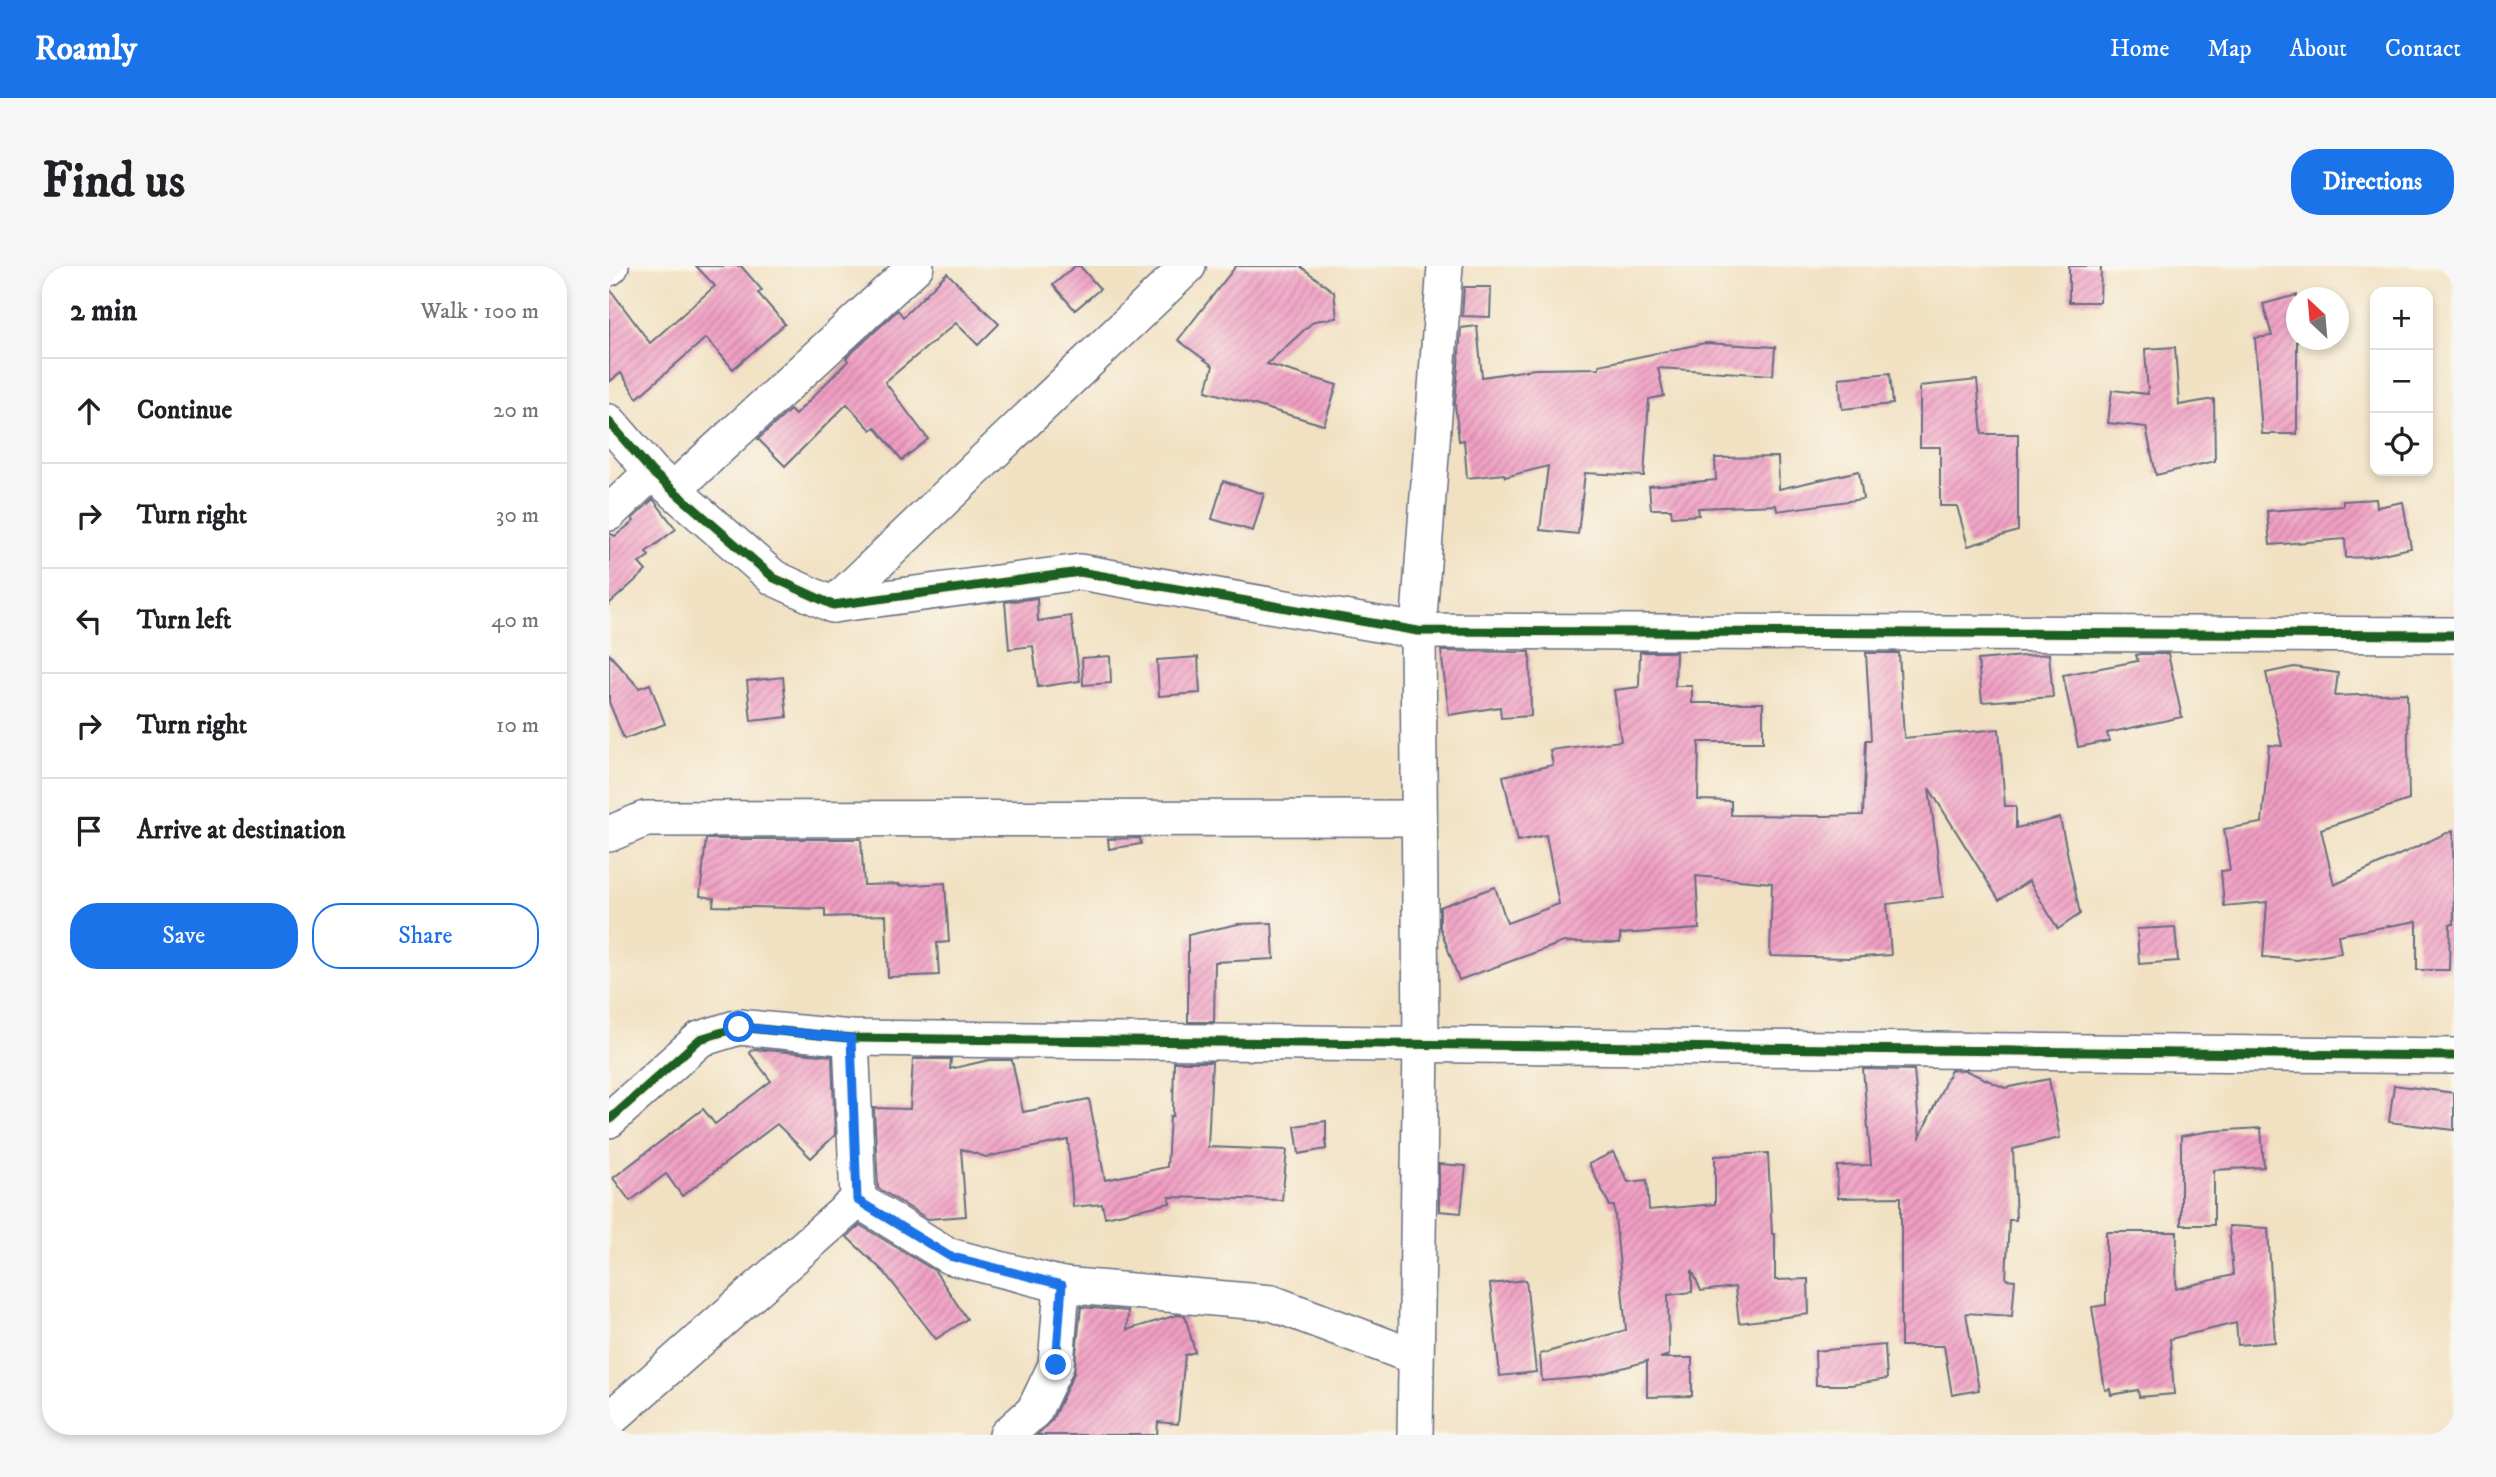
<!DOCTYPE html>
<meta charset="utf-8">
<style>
body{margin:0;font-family:"IM FELL DW Pica",serif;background:#f6f6f6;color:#202124}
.controls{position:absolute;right:21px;top:21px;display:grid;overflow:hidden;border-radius:14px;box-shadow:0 4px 10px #0003}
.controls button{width:63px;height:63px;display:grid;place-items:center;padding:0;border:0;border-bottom:2px solid #e0e0e0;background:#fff;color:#202124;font:35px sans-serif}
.compass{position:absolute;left:1677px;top:21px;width:63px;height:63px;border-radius:50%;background:#fff;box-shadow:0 4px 10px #0003;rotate:334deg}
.stop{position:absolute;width:21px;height:21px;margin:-16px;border:5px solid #1a73e8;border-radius:50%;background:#fff}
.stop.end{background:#1a73e8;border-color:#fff;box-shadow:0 2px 7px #0008}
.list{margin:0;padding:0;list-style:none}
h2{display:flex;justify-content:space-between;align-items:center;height:91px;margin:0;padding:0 28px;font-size:30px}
h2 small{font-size:23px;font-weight:400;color:#757577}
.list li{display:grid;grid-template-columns:46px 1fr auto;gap:21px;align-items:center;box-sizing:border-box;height:105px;padding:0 28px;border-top:2px solid #e0e0e0}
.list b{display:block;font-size:26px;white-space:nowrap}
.list em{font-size:23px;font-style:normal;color:#757577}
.actions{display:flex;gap:14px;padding:21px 28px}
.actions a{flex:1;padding:16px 0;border:2px solid #1a73e8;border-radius:28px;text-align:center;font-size:24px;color:#1a73e8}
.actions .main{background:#1a73e8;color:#fff}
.icon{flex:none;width:38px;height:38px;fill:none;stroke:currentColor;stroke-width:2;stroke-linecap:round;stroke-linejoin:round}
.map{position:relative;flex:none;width:1845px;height:1169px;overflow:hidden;border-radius:28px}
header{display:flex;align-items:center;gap:42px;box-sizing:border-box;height:98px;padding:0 35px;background:#1a73e8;color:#fff}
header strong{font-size:33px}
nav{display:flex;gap:38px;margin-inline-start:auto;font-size:24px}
.intro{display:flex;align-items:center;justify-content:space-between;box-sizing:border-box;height:168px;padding:0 42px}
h1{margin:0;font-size:49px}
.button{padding:18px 32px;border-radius:28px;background:#1a73e8;color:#fff;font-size:24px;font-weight:700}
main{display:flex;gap:42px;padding:0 42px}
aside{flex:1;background:#fff;border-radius:28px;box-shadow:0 4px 10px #0003}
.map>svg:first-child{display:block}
.building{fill:url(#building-hatch)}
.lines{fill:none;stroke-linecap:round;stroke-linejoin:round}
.minor-casing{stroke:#666d81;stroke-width:38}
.minor{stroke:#fff;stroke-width:35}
.cycleway-casing{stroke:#fbf7ec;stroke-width:13}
.cycleway{stroke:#1b5e20;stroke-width:9}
.route{stroke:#1a73e8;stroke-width:9}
</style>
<header>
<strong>Roamly</strong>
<nav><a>Home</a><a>Map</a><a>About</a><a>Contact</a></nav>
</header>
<div class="intro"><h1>Find us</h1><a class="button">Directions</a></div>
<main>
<aside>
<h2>2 min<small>Walk · 100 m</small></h2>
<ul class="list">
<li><svg class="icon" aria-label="ahead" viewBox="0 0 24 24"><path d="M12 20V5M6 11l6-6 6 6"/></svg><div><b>Continue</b></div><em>20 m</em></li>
<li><svg class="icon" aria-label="right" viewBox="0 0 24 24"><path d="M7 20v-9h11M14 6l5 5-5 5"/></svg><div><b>Turn right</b></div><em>30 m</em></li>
<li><svg class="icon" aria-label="left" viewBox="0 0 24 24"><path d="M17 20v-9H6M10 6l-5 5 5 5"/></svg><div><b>Turn left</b></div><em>40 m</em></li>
<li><svg class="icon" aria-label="right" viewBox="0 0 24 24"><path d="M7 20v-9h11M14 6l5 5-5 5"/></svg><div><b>Turn right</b></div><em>10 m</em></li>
<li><svg class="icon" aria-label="arrive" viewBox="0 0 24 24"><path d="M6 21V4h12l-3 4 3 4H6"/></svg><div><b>Arrive at destination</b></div></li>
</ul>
<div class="actions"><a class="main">Save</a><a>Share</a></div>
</aside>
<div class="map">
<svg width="1845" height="1169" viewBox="0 0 1845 1169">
<defs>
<pattern id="building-hatch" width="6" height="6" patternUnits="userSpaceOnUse" patternTransform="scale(1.75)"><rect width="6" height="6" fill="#f09ec2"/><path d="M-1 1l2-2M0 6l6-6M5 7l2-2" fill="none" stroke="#c281a1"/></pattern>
</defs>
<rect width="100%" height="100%" fill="#fbf7ec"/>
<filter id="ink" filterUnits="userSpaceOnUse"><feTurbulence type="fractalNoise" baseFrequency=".0143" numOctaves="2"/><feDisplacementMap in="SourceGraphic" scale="14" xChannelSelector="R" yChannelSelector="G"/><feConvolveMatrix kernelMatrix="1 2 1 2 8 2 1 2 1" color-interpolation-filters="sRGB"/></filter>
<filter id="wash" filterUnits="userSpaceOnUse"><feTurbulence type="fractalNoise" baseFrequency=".00686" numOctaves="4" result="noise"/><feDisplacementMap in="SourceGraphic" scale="28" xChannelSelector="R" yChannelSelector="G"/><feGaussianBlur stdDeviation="1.57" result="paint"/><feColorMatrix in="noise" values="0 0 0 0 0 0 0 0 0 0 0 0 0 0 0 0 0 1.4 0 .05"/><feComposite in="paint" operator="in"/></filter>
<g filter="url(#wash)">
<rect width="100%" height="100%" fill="#f1e1c2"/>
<g id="blocks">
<g class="building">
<polygon points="87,0 132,0 153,24 149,27 176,58 124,103 97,72 28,132 12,107 0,116 0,22 41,77 106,20"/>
<polygon points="466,0 471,0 491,23 466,44 444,19"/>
<polygon points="627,0 691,0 725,26 728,52 705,55 658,98 728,119 715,159 597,125 604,100 569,74"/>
<polygon points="1460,0 1492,0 1491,36 1460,36"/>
<polygon points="338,7 390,58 369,79 347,57 276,116 319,173 293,194 266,161 262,164 238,138 176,200 149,173 181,144 186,149 239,95 237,92 289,44 294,51"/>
<polygon points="855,21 882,21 881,51 853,50"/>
<polygon points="1688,29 1688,168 1653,168 1646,72 1663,70 1654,38"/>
<polygon points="868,60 873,111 926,103 990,102 990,99 1096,77 1166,81 1164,109 1049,102 1055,130 1040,133 1035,210 976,207 969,268 931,264 939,200 896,211 895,208 858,212 855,174 850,175 846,138 852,62"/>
<polygon points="1566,81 1570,139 1605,133 1606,195 1547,209 1537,161 1499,157 1503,124 1539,128 1536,83"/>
<polygon points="1281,107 1284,138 1233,143 1230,112"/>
<polygon points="1368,114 1373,168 1409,168 1409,265 1359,280 1348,240 1331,240 1331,181 1311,181 1311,120"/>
<polygon points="1169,191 1170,223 1250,205 1254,233 1168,245 1167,239 1089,242 1090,249 1063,251 1062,243 1042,243 1040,220 1107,214 1106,192"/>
<polygon points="614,215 655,228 644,265 603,253"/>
<polygon points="44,233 67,263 37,286 40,290 30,297 37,305 0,338 0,267 6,270 25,255 23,253"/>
<polygon points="1767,233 1768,241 1794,236 1802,282 1759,291 1737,292 1736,273 1661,279 1658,245 1734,240 1734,235"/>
<polygon points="428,332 429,355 462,350 471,415 429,421 424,380 400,383 396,336"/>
<polygon points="832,385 921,386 922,450 892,452 891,441 840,449"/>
<polygon points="1031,386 1067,386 1066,420 1083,420 1083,437 1154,437 1154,476 1090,476 1089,534 1122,535 1122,549 1215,550 1254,549 1257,474 1262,474 1257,387 1290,387 1295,472 1390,463 1396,540 1407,540 1407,562 1451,552 1471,648 1449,663 1420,615 1390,634 1320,522 1334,631 1278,638 1282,689 1239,692 1161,690 1163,617 1087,610 1090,663 1011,668 1011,677 955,676 850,714 831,661 831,641 886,621 898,657 950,638 937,569 909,575 894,510 944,499 941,484 1012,475 1005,424 1030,421"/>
<polygon points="0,388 30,422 41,418 56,458 15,473 0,436"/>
<polygon points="1440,388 1444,431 1373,436 1369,394"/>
<polygon points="1559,388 1573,451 1498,467 1500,475 1469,481 1454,409 1529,395 1527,389 1531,388"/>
<polygon points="501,390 502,417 474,419 473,392"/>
<polygon points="589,391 591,427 550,430 548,394"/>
<polygon points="1685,401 1729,407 1726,430 1798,427 1800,534 1712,563 1725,619 1844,564 1845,658 1841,658 1840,704 1808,704 1808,655 1729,669 1732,687 1688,694 1654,691 1658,636 1615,640 1612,605 1621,604 1615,563 1653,557 1660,479 1673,480 1657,407"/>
<polygon points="174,411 178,451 142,455 138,415"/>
<polygon points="531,572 532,578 500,583 499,573"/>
<polygon points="97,573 252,573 255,619 290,618 290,620 336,617 340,676 328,677 330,709 279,711 277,649 216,651 216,643 104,640 105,632 91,630"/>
<polygon points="663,657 665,693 606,696 605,756 579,756 579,669 629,658"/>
<polygon points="1566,661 1569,695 1530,698 1528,663"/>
<polygon points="145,783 223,790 226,869 202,892 168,858 73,930 57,908 21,935 4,912 94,843 106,858 162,815 140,786"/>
<polygon points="304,793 342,793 341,803 380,794 403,794 414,846 480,833 496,914 558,901 561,850 564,850 565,796 603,796 599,881 678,884 673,934 560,931 561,937 496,951 493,938 464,941 459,874 377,891 352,883 357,950 319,953 269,922 265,842 301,843"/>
<polygon points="1254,803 1305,804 1311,871 1342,804 1358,805 1396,822 1440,813 1451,872 1404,883 1407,954 1400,954 1397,1013 1406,1014 1403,1050 1357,1047 1370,1124 1343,1129 1335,1080 1292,1080 1292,931 1229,932 1228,900 1262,899"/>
<polygon points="1785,819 1845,827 1845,864 1780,856"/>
<polygon points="717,855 717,883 690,888 686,860"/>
<polygon points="1652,862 1655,901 1605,904 1605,959 1572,959 1572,870 1602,865"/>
<polygon points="1004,886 1019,916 1038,914 1040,944 1106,938 1106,890 1159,887 1163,968 1166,968 1166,1014 1199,1013 1200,1048 1130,1057 1126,1021 1092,1025 1083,1004 1083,1026 1059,1029 1060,1089 1051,1092 1083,1092 1083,1130 1038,1131 1038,1095 981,1111 933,1115 931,1088 1017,1064 1005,940 1001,940 980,898"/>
<polygon points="830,898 857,900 852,947 830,945"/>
<polygon points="251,959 326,1005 358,1053 327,1073 275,1006 238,971"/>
<polygon points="1620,960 1659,962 1666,1076 1629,1079 1627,1057 1561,1073 1565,1128 1530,1131 1529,1124 1502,1129 1501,1123 1496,1124 1483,1041 1497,1039 1497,966 1568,966 1567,1023 1624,1009"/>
<polygon points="917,1014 927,1106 891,1110 881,1018"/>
<polygon points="472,1041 519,1045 518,1064 568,1049 576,1050 586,1086 576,1089 569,1158 549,1156 548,1169 428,1169 443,1154 465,1107"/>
<polygon points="1276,1079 1278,1113 1242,1119 1207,1119 1206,1085"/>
</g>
</g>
</g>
<g filter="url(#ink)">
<use href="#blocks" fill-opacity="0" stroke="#666d81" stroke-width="2"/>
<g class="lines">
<g class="minor-casing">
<g id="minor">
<polyline points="0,2 2,0"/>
<polyline points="0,156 43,206 165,312 224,339 471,306 809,365 1845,369"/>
<polyline points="64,224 307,0"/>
<polyline points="0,247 43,206"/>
<polyline points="224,339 579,0"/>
<polyline points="0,568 36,553 810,552"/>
<polyline points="0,854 91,773 130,761 242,772 1845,790"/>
<polyline points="249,934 340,990 453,1019"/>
<polyline points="0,1154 249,934 242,772"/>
<polyline points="398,1169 425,1145 447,1099 453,1019 663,1037 806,1091"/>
<polyline points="806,1169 812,779 809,365 836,0"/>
</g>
</g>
<use href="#minor" class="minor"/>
<g class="cycleway-casing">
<g id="cycleway">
<polyline points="0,156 43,206 165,312 224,339 471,306 809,365 1845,369"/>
<polyline points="0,854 91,773 130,761 242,772 1845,790"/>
</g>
</g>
<use href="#cycleway" class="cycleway"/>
</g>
</g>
<g class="lines" filter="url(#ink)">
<polyline class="route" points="130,761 242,772 248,934 340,990 453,1019 447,1099"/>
</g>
</svg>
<div class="controls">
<button>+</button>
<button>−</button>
<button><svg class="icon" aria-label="locate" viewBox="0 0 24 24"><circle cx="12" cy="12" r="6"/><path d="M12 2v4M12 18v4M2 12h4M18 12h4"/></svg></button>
</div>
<svg class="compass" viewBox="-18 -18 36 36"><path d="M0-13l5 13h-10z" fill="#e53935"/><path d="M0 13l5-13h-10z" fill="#757577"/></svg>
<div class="stop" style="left:130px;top:761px"></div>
<div class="stop end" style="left:447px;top:1099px"></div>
</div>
</main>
